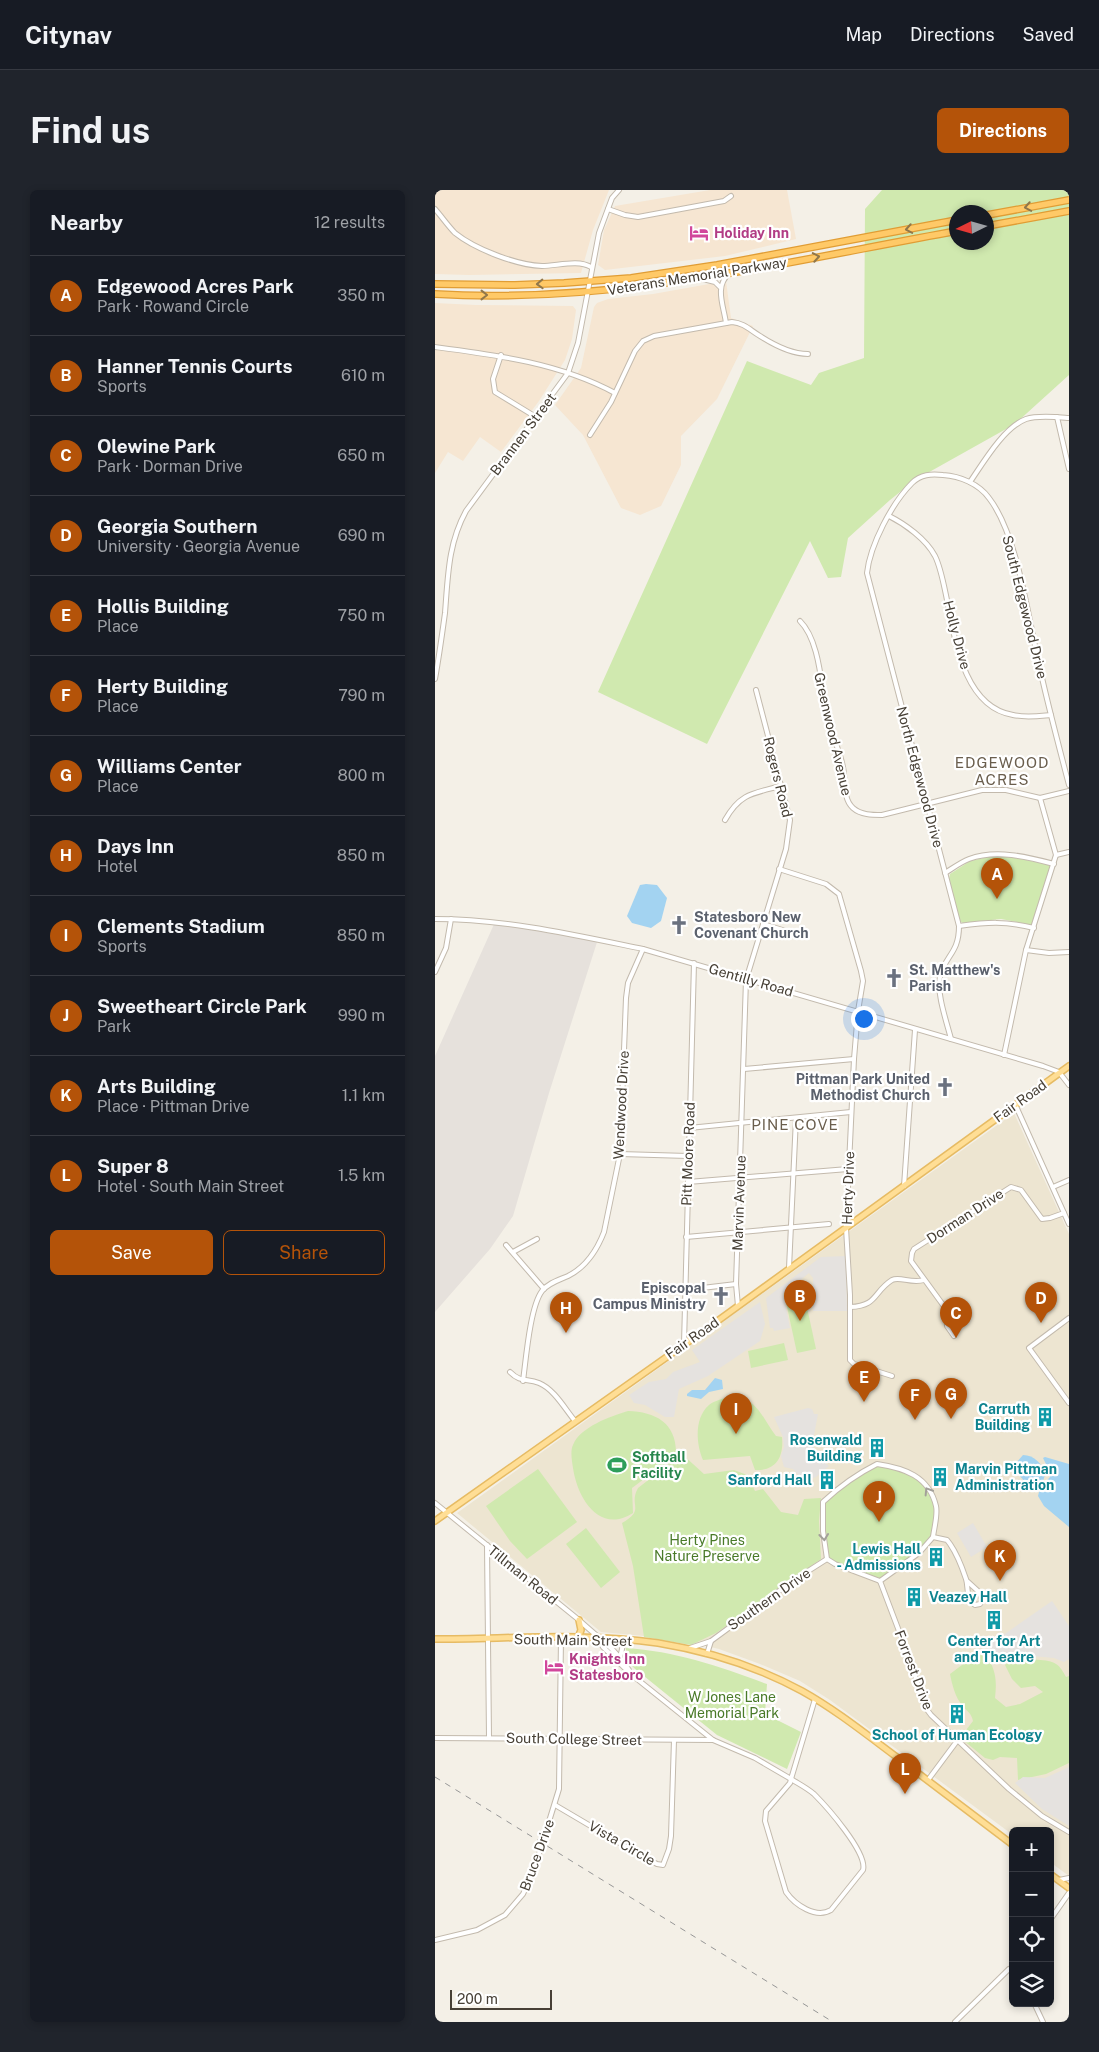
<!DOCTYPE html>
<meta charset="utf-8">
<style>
body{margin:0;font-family:"Public Sans",sans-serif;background:#20242c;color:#f1f3f6}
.controls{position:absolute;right:15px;bottom:15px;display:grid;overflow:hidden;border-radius:8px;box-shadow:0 2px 8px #0003}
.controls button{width:45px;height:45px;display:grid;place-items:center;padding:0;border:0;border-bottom:1px solid #363941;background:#171b24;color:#f1f3f6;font:25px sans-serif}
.compass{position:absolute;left:514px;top:15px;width:45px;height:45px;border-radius:50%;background:#171b24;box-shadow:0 2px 8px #0003;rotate:265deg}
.scale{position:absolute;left:15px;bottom:12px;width:102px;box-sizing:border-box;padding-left:5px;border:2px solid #474036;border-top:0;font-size:14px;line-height:18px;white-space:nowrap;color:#474036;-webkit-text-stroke:4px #fff;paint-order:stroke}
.you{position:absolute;left:428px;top:828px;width:18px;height:18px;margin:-12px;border:4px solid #fff;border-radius:50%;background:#1a73e8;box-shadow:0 0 0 8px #1a73e833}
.badge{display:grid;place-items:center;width:32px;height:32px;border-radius:50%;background:#b45309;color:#fff;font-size:16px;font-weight:700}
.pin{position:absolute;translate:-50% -41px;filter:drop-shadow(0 1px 2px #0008)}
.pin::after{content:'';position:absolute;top:26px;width:18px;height:15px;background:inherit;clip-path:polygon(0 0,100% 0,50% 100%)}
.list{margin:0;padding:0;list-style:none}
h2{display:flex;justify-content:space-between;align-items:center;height:65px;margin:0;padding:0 20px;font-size:21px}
h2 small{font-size:16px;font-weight:400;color:#9ea1a6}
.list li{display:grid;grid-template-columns:32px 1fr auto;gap:15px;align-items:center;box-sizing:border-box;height:80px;padding:0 20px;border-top:1px solid #363941}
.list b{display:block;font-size:19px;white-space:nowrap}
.list p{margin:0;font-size:16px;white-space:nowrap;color:#9ea1a6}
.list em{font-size:16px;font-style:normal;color:#9ea1a6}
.actions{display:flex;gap:10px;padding:15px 20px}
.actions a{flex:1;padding:11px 0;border:1px solid #b45309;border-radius:8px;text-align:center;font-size:18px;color:#b45309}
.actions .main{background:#b45309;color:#fff}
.icon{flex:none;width:28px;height:28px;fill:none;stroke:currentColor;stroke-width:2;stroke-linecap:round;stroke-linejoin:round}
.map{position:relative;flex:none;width:634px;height:1832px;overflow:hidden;border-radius:8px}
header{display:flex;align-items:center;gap:30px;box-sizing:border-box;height:70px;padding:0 25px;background:#171b24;border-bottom:1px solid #363941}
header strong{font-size:24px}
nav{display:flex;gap:28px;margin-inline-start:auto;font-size:18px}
.intro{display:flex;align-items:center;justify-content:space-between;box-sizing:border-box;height:120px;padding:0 30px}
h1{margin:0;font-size:35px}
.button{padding:12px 22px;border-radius:8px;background:#b45309;color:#fff;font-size:18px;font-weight:700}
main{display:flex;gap:30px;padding:0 30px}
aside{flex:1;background:#171b24;border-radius:8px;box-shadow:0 2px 8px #0003}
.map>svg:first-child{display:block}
.commercial{fill:#f6e6d2}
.industrial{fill:#e6e1dc}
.education{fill:#ede5d1}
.green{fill:#d0e9af;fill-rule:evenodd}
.parking{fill:#e5e2df}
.water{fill:#a3d3f1}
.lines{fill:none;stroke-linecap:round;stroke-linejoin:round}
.minor-casing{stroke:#c3baad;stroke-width:6}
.major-casing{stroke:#e6bb64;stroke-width:8}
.highway-casing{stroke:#e09d35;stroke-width:8}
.minor{stroke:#fff;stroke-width:4}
.major{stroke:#ffde95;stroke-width:5}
.highway{stroke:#ffc967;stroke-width:5.5}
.rail{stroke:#979797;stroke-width:1;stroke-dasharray:6 6;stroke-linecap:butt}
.oneway{stroke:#91774a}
.oneway2{stroke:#a3a09a}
.labels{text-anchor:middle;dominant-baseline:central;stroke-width:4.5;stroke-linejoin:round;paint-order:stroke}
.hotel-label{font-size:14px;font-weight:bold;fill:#b23c85;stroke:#fff;text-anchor:start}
.street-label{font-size:14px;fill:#474036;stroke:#fff}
.worship-label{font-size:14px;font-weight:bold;fill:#5b616d;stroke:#fff;text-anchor:start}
.culture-label{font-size:14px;font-weight:bold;fill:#0d838f;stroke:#fff;text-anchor:end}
.leisure-label{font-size:14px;font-weight:bold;fill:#27864d;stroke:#fff;text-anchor:start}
.park-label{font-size:14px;fill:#497a28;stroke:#fff}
.neighbourhood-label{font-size:15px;letter-spacing:1px;fill:#6a5e4d;stroke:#fff}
</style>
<header>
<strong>Citynav</strong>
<nav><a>Map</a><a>Directions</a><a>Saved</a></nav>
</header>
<div class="intro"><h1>Find us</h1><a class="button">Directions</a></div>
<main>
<aside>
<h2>Nearby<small>12 results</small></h2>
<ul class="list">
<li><span class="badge">A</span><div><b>Edgewood Acres Park</b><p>Park · Rowand Circle</p></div><em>350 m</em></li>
<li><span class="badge">B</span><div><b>Hanner Tennis Courts</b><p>Sports</p></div><em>610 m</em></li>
<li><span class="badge">C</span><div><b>Olewine Park</b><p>Park · Dorman Drive</p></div><em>650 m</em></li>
<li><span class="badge">D</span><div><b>Georgia Southern</b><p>University · Georgia Avenue</p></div><em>690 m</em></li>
<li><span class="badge">E</span><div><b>Hollis Building</b><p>Place</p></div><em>750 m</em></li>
<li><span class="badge">F</span><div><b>Herty Building</b><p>Place</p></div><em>790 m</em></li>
<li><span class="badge">G</span><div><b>Williams Center</b><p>Place</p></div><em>800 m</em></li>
<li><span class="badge">H</span><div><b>Days Inn</b><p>Hotel</p></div><em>850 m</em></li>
<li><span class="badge">I</span><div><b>Clements Stadium</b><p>Sports</p></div><em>850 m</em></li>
<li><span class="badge">J</span><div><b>Sweetheart Circle Park</b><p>Park</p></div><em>990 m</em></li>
<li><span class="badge">K</span><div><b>Arts Building</b><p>Place · Pittman Drive</p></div><em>1.1 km</em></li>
<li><span class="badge">L</span><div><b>Super 8</b><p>Hotel · South Main Street</p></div><em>1.5 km</em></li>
</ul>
<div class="actions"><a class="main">Save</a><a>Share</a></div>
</aside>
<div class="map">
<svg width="634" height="1832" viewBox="0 0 634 1832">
<rect width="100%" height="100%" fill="#f4f0e7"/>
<g class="commercial">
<polygon points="0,0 174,0 158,40 146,83 34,85 0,84"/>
<polygon points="275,0 352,0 361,49 290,66 170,80 163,75 169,40 180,16"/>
<polygon points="291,91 296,128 318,136 282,209 246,246 246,275 226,316 205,325 186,318 148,245 120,215 146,178 159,117 162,113 173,109 218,104"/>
<polygon points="0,113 41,115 138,116 141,120 137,149 130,170 104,211 66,262 45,247 28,271 13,262 0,283"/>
</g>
<polygon class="industrial" points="60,732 163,749 114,903 78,1026 55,1059 0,1122 0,866"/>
<polygon class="education" points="579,923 634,1044 634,1686 615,1672 615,1641 578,1641 578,1645 395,1510 365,1491 325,1474 284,1459 242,1449 166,1442 22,1323"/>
<g class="green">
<path d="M447,0H634V185L580,234L480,290L455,310L413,348L406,387L393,388L375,351L272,554L163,502L312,171L376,195L384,183L429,168L430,19ZM522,22H552V52H522Z"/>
<polygon points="553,667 576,667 616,675 597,735 566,729 528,733 524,731 514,689 515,684 535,671"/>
<polygon points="368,1099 381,1159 362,1163 349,1103"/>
<polygon points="349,1153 353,1170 316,1178 313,1161"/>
<path d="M293,1207C323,1206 326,1227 341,1246L347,1247C349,1267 341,1281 320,1280L315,1266L268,1270C261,1254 259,1228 274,1215C279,1211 287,1209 293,1207Z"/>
<path d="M193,1221C221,1222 242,1233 241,1265L197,1298L198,1323C164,1345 142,1307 138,1278C137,1271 135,1261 138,1255C145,1237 176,1226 193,1221Z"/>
<path d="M247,1264L269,1284L299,1280L312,1285L320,1301L328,1299L346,1322L363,1325L369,1309L386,1308L384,1331L386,1369L281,1443L256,1455L209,1447L198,1376L187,1333C211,1319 193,1316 203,1298Z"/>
<polygon points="442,1274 481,1285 496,1305 502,1318 498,1347 484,1363 445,1391 392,1369 389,1354 388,1312 396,1305"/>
<polygon points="103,1279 142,1332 92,1369 75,1351 51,1316"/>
<polygon points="151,1338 185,1382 166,1398 131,1354"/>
<path d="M191,1458C240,1461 286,1477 332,1494L330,1524L366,1542L352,1579L282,1545L199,1478L191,1469Z"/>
<path d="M543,1463L550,1464C561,1479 562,1490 560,1508L571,1517L585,1514L608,1502L600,1496L586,1498L577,1489L570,1475L579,1467C591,1471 613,1468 621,1474C625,1476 629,1483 631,1487L634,1486V1573L611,1584L583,1590L582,1568L565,1567L558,1570L550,1568L528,1550V1544L538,1531C536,1522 532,1522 527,1515C520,1507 517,1494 515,1484Z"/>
</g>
<g class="parking">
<polygon points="411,1066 412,1121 378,1121 378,1088 374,1083 348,1104 355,1138 339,1141 338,1138 335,1138 331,1108 386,1067"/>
<polygon points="325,1112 330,1134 325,1151 273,1186 244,1199 239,1227 230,1227 210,1215 199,1213 194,1205 214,1192 231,1189 238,1182 265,1172 257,1160"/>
<polygon points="373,1218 377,1219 379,1224 383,1224 379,1245 379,1260 387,1271 394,1276 381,1287 369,1291 358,1279 349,1277 346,1266 349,1257 348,1247 339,1227"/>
<polygon points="538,1333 552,1357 536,1367 522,1343"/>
<polygon points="617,1411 634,1436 634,1469 629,1472 619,1468 586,1465 581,1461 561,1473 551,1457"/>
<polygon points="634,1577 634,1636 607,1619 580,1593 588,1587 610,1588"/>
</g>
<g class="water">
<polygon points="211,694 222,695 232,708 226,731 216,738 197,733 192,726 205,695"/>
<polygon points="280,1188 287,1190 288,1199 274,1202 266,1209 252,1206 252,1204 257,1200 270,1200"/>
<path d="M588,1265C599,1265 608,1274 610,1285L608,1291L598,1296L593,1295L583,1284L581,1273Z"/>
<polygon points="610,1267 634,1274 634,1337 609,1316 603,1306 605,1298 615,1287 614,1280 608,1268"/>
</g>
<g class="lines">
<g class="minor-casing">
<g id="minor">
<path d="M0,19C7,27 13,36 20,43C40,59 81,75 107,76C122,76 143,69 156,77"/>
<polyline points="173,19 190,25 203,27 289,11 296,6"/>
<polyline points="268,89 280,92 285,97"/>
<path d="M291,133C289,117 279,96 294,84"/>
<path d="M0,157C61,165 125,173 180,203"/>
<polyline points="66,165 58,189 60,202 101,227"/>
<polyline points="622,227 634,279"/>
<path d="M155,245L176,212L200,161L208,151L219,146L297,132C309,133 315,140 325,146C339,155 356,164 373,164"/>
<path d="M535,292C548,273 569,237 591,229C603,225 621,227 634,228"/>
<path d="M454,326C470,334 491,349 500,366C506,378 509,396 512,410C520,450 529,517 578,525C591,528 604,526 616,525"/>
<path d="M365,431C386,452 386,500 393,529C397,546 405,561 408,577C411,590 407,608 418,618C426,625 437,625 447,625L547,600H571L605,608L634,601"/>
<path d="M0,489C4,467 7,445 10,423C13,386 13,354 31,321L133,183L143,153L164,43L177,8L184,0"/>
<path d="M290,630C305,603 319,603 346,596"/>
<polyline points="621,665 634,662"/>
<polyline points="344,679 391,694 404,704 426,781 428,791 423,821 419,869 411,1038 415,1105 415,1170 419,1174 457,1186"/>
<path d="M510,683C518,678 526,672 534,669C561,659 593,667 619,674"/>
<path d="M0,729C70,729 140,745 208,759L608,876L624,882L634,895"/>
<polyline points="328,734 364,745"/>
<path d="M524,736C554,732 569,731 599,738"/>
<polyline points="591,760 614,763 634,762"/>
<polyline points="0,782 11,758 16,729"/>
<path d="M516,849C512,833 501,802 505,787C510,765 524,764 524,736L432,383C435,355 457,313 477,293C486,284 496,284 508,285C525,286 544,294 554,308C582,344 593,425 603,470C612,512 623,553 634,595"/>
<polyline points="569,865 591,760 621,665 605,608"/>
<polyline points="309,879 419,869"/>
<polyline points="580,914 634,1034"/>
<polyline points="254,938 416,922"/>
<polyline points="185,964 253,966"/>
<polyline points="253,992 413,979"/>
<polyline points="469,996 480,840"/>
<polyline points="618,997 634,990"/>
<polyline points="251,1047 394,1034"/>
<polyline points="71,1055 109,1099"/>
<polyline points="78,1062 102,1049"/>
<polyline points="354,1078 361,928"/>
<polyline points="250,1100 301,1094"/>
<polyline points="303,1116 301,1094 311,790 351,659 355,630 321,500"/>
<path d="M415,1117C443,1116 438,1102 457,1090C465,1086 476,1094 489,1090"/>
<polyline points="634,1128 594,1158 634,1213"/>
<polyline points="519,1146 512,1136 511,1119 476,1071 477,1063 479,1059 576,997 586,1000 607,1029 615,1028 629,1023"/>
<polyline points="249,1154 259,773"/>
<path d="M75,1182C86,1193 92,1188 104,1193C119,1199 130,1219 140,1231"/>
<path d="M88,1191C91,1169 95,1117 107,1101C113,1093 124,1090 133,1086C151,1077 162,1060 169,1042L185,964L191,808L193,793L208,759"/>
<path d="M0,1313L144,1430C162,1447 181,1459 194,1480"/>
<path d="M498,1347L512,1350L515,1354C522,1364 527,1377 531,1389C534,1398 530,1409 540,1415L545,1414L547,1410L544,1402L532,1391"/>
<polyline points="52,1355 54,1548"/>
<polyline points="445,1391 475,1470 490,1517 496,1525 574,1599 607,1626 634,1642"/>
<path d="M445,1391L400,1374L392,1369L388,1341V1312C404,1297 422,1284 442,1274C469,1278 494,1286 501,1316C503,1325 499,1338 498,1347"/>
<polyline points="445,1391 484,1363 498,1347"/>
<polyline points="163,1448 168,1457 197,1485 278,1550 320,1568 356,1589 380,1509"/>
<polyline points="255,1458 276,1451 359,1390 392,1369"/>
<polyline points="272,1464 276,1451"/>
<polyline points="185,1468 189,1450"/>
<polyline points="0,1548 278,1550"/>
<path d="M356,1589C364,1594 372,1598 379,1604C391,1616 433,1663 428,1680L396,1720C381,1729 360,1715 351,1702L330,1631L331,1621L355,1593Z"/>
<polyline points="493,1590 522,1551"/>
<polyline points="120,1615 210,1668 222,1674 228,1675 234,1659 236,1646 239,1550"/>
<polyline points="624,1690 634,1688"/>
<polyline points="615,1730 634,1703"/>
<polyline points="0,1750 42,1740 70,1725 88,1704 99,1680 124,1599 126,1448"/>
<polyline points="599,1813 608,1832"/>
<polyline points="520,1832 574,1779"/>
</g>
</g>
<g class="major-casing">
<g id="major">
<polyline points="0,1331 277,1135 634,876"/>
<polyline points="143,1448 146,1440 144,1430"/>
<path d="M0,1449C74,1449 150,1442 223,1453C272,1461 323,1477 367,1501C401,1520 432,1545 463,1568C501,1597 540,1626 578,1655"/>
<polyline points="615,1684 634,1698"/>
</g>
</g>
<g class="highway-casing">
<g id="highway">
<polyline points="552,25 634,10"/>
<polyline points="552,36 634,21"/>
<polyline points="0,94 80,95 129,93 196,88 282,75 522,30"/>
<path d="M0,104C177,115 349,72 522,41"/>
</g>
</g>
<use href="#minor" class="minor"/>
<use href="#major" class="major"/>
<use href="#highway" class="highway"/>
<polyline class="rail" points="0,1587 398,1832"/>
</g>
<defs><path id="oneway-chevron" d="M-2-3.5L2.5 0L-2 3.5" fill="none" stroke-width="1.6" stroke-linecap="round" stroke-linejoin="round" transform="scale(1.25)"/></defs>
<g class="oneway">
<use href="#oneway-chevron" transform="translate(593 17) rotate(170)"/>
<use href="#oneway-chevron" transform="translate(474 39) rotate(170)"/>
<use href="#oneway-chevron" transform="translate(381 67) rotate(-10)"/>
<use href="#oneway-chevron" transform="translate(105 94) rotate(178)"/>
<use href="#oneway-chevron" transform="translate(49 105)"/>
</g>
<g class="oneway2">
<use href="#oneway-chevron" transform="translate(493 1301) rotate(-122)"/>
<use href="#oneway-chevron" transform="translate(389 1347) rotate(84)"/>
</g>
<defs>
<g id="hotel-bare" transform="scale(1.5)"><path d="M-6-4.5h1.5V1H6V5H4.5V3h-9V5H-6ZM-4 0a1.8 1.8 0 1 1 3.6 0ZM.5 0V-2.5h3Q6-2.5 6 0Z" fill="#d1479c" stroke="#fff" stroke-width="2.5" paint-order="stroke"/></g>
<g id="church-bare" transform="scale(1.5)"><path d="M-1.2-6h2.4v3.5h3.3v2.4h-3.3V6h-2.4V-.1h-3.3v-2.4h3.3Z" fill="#6b7280" stroke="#fff" stroke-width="2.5" paint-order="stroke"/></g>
<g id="building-bare" transform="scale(1.5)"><path d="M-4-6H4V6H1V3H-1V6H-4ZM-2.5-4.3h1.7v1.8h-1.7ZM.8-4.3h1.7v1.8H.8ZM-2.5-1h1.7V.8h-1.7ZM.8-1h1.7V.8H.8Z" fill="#0f9aa8" stroke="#fff" stroke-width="2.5" paint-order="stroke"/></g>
<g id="stadium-bare" transform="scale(1.5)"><path d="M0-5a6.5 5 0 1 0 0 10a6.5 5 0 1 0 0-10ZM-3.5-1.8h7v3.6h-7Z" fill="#2e9e5b" stroke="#fff" stroke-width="2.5" paint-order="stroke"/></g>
</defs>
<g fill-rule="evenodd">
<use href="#hotel-bare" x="264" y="43"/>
<use href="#church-bare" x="244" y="735"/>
<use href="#church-bare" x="459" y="788"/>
<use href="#church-bare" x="510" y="897"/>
<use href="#church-bare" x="286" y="1106"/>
<use href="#building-bare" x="610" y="1227"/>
<use href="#building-bare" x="442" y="1258"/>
<use href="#stadium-bare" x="182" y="1275"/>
<use href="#building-bare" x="505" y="1287"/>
<use href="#building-bare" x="392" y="1290"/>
<use href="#building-bare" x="501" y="1367"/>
<use href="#building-bare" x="479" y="1407"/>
<use href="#building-bare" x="559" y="1430"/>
<use href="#hotel-bare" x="119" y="1477"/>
<use href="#building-bare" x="522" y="1524"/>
</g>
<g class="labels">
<g class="hotel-label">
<text x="279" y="43">Holiday Inn</text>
<text x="134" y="1469">Knights Inn<tspan x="134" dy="16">Statesboro</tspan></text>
</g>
<g class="street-label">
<text transform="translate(262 86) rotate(-9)">Veterans Memorial Parkway</text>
<text transform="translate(88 244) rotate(-53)">Brannen Street</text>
<text transform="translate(590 417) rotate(76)">South Edgewood Drive</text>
<text transform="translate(522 445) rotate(75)">Holly Drive</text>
<text transform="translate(398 544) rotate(77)">Greenwood Avenue</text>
<text transform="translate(343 587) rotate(76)">Rogers Road</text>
<text transform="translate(485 587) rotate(75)">North Edgewood Drive</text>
<text transform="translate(316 790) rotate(16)">Gentilly Road</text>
<text transform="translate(585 911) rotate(-36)">Fair Road</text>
<text transform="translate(186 915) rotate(-87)">Wendwood Drive</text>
<text transform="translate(253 964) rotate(-88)">Pitt Moore Road</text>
<text transform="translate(413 998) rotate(-88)">Herty Drive</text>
<text transform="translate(304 1013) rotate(-88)">Marvin Avenue</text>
<text transform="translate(530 1026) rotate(-33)">Dorman Drive</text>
<text transform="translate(257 1148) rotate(-35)">Fair Road</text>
<text transform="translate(88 1385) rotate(39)">Tillman Road</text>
<text transform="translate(334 1409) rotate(-35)">Southern Drive</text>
<text transform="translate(138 1450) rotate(1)">South Main Street</text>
<text transform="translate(479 1480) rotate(69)">Forrest Drive</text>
<text transform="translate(139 1549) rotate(1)">South College Street</text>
<text transform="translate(187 1653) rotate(30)">Vista Circle</text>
<text transform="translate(102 1665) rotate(-70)">Bruce Drive</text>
</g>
<g class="worship-label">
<text x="259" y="727">Statesboro New<tspan x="259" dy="16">Covenant Church</tspan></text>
<text x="474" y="780">St. Matthew's<tspan x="474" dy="16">Parish</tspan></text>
<text x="495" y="889" text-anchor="end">Pittman Park United<tspan x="495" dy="16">Methodist Church</tspan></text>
<text x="271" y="1098" text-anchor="end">Episcopal<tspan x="271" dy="16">Campus Ministry</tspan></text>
</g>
<g class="culture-label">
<text x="595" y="1219">Carruth<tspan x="595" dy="16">Building</tspan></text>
<text x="427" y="1250">Rosenwald<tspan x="427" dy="16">Building</tspan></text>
<text x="520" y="1279" text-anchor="start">Marvin Pittman<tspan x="520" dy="16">Administration</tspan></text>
<text x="377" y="1290">Sanford Hall</text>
<text x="486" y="1359">Lewis Hall<tspan x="486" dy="16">- Admissions</tspan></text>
<text x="494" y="1407" text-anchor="start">Veazey Hall</text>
<text x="559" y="1451" text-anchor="middle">Center for Art<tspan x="559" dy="16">and Theatre</tspan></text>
<text x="522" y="1545" text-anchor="middle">School of Human Ecology</text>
</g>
<g class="leisure-label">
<text x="197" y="1267">Softball<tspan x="197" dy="16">Facility</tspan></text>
</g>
<g class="park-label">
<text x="272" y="1350">Herty Pines<tspan x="272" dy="16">Nature Preserve</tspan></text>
<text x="297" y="1507">W Jones Lane<tspan x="297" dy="16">Memorial Park</tspan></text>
</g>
<g class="neighbourhood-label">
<text x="567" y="572">EDGEWOOD<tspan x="567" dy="17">ACRES</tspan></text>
<text x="360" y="934">PINE COVE</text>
</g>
</g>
</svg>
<div class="controls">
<button>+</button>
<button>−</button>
<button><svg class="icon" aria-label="locate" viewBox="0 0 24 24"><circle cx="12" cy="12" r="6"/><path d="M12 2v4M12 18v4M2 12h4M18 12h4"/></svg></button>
<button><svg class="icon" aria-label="layers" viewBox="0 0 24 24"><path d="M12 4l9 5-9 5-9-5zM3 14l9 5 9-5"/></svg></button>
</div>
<svg class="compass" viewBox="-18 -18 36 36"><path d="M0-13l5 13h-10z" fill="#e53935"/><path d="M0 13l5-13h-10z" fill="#9ea1a6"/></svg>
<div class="scale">200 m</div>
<div class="you"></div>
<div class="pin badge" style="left:562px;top:709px">A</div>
<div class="pin badge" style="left:365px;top:1131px">B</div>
<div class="pin badge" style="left:521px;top:1148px">C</div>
<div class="pin badge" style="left:606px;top:1133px">D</div>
<div class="pin badge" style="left:429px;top:1212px">E</div>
<div class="pin badge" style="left:480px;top:1230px">F</div>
<div class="pin badge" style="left:516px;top:1229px">G</div>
<div class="pin badge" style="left:131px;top:1143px">H</div>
<div class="pin badge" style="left:301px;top:1244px">I</div>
<div class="pin badge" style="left:444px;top:1332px">J</div>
<div class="pin badge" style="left:565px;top:1391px">K</div>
<div class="pin badge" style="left:470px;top:1604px">L</div>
</div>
</main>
